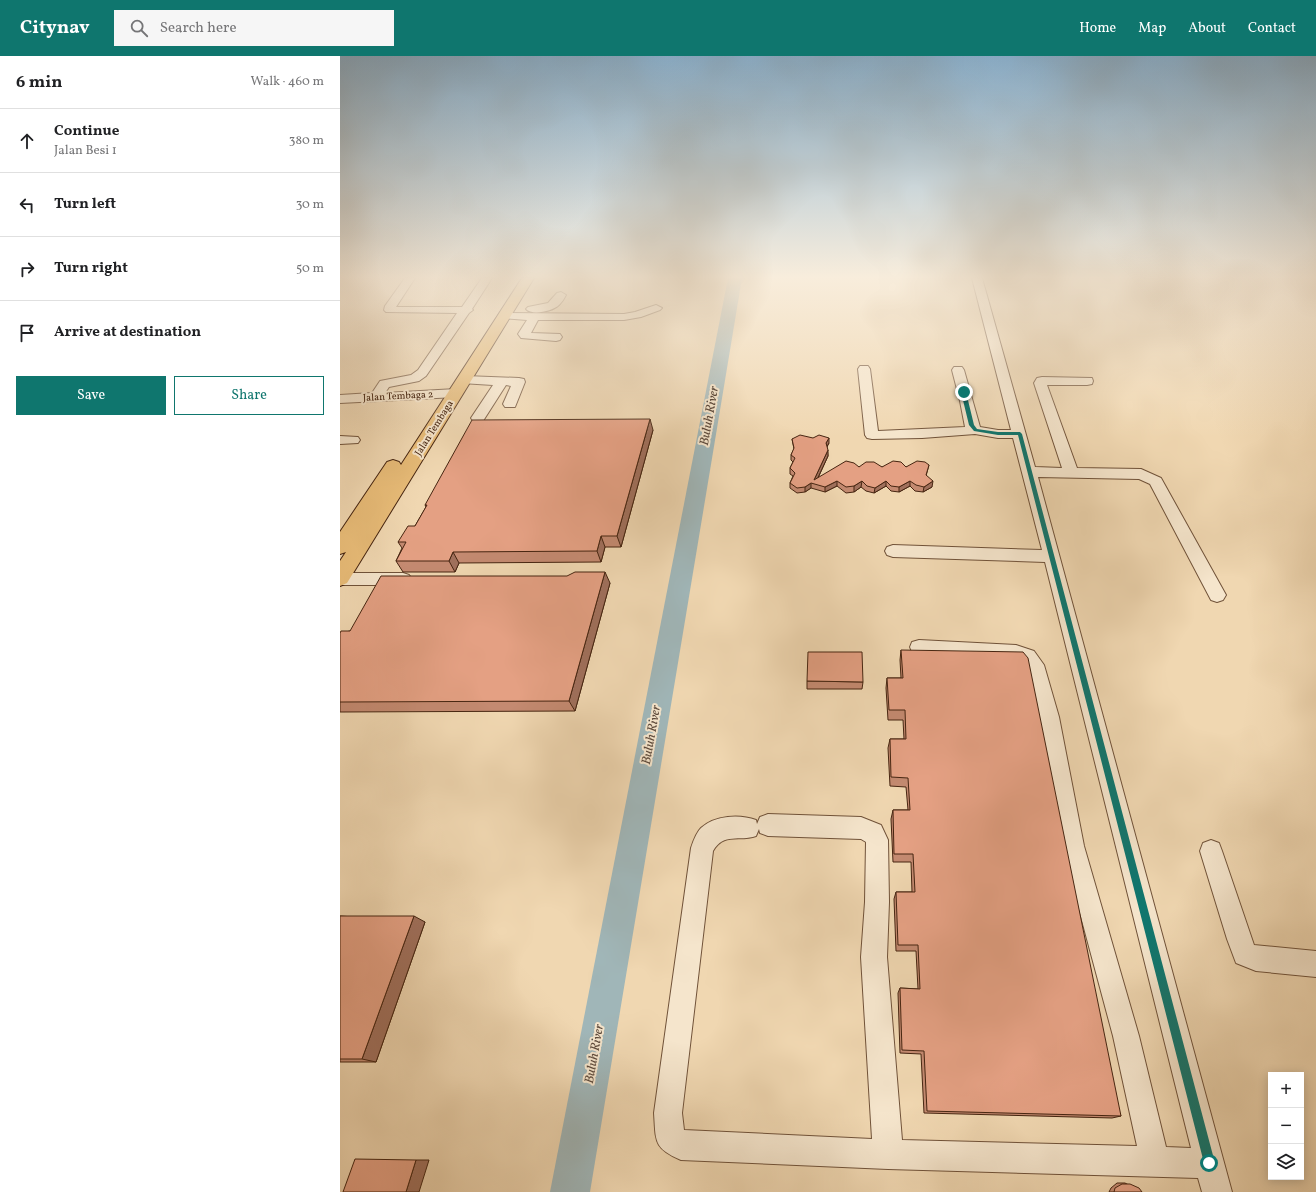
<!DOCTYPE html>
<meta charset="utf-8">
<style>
body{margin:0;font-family:Vollkorn,serif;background:#f6f6f6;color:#202124}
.controls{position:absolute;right:12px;bottom:12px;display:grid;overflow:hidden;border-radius:0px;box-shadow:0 2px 10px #0003}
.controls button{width:36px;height:36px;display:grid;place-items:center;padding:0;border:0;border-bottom:1px solid #e0e0e0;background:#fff;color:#202124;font:20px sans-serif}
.stop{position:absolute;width:12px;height:12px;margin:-9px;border:3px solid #0f766e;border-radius:50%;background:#fff}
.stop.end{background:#0f766e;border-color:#fff;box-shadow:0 1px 4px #0008}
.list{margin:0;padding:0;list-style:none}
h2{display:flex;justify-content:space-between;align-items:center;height:52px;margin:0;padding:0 16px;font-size:17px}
h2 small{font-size:13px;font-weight:400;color:#757577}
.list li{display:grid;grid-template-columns:26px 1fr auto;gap:12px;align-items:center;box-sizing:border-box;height:64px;padding:0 16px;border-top:1px solid #e0e0e0}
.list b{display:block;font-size:15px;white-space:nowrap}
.list p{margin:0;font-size:13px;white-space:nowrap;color:#757577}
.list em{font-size:13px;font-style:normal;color:#757577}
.actions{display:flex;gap:8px;padding:12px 16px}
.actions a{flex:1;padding:9px 0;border:1px solid #0f766e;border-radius:0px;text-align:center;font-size:14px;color:#0f766e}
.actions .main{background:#0f766e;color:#fff}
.icon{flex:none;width:22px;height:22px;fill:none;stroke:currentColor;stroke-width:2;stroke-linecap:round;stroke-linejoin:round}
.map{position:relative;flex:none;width:976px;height:1136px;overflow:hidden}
header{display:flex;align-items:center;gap:24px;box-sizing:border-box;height:56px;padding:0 20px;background:#0f766e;color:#fff}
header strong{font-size:19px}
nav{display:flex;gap:22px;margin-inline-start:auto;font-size:14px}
.search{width:280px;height:36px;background:#f6f6f6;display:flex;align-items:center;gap:10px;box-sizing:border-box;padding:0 14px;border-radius:0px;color:#757577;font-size:15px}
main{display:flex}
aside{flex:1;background:#fff}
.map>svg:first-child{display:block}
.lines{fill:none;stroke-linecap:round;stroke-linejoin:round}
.river{fill:#a0b6b8;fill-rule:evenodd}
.minor-casing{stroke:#705239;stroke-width:2}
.major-casing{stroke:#462511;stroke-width:2}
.minor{fill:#f5e5cc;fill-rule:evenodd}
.major{fill:#e8bc78;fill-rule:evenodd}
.wall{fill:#c48a71;stroke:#462511}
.shaded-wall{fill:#a0705c;stroke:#462511}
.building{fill:#e4a083;stroke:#462511}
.route{fill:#0f766e}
.labels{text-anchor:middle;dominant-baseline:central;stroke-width:4;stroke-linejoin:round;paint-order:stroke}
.far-street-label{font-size:10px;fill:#462511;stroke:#f5e5cc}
.water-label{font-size:13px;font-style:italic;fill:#5c493b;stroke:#f5e5cc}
</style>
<header>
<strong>Citynav</strong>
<div class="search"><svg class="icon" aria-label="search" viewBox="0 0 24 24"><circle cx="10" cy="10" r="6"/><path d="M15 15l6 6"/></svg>Search here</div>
<nav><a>Home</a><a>Map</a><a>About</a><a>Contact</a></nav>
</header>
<main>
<aside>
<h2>6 min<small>Walk · 460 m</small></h2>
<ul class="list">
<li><svg class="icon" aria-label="ahead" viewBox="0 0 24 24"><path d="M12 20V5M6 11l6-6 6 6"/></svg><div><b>Continue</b><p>Jalan Besi 1</p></div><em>380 m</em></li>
<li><svg class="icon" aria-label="left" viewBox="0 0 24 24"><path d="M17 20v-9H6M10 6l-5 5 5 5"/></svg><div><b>Turn left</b></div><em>30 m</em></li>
<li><svg class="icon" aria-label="right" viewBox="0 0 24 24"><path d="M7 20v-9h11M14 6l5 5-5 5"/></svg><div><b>Turn right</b></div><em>50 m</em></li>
<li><svg class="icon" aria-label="arrive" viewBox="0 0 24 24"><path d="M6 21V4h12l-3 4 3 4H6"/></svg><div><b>Arrive at destination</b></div></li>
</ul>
<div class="actions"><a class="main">Save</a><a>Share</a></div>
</aside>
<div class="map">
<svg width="976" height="1136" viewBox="0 0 976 1136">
<rect width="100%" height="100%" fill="#f0d7b1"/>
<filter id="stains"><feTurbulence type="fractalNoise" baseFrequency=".005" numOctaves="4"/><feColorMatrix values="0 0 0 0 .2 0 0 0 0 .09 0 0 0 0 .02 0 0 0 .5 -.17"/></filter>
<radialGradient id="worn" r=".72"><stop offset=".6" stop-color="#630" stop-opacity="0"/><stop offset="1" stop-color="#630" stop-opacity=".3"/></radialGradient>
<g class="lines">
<polygon class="river" points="388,222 402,222 250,1136 210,1136"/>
<g class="minor-casing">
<g id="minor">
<polygon points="65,222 75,222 56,251 122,251 142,222 152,222 132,253 133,254 129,257 86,320 79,325 49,331 45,337 116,333 121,334 122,337 121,340 116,341 0,347 0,339 32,337 40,325 71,319 78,314 117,257 46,256 44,254 45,250"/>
<path d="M632,222H642L695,411L722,412L694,327L697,322L702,321L752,322L753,325L752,328L747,329H707L737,412L801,413L821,422L886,539L883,544L877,546L871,544L810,428L799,423L698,421L892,1136H862L858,1122L548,1113L341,1104C313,1092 316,1085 314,1057L351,792C353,786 356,777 361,772C375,759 400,758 416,764L417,768L420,761L428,758L521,761L541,769L548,784L549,846L547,901L562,1084L797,1090L773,980L722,790L699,661L686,612L680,605L675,603L579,598L572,596L570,591L572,586L579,584L676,589L694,595L704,609L719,661L744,790L799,980L826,1091L851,1092L705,506L553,501L547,499L545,495L547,491L553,489L702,494L673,382H658L635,378L582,382L532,383L527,382L525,379L518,313L520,310H528L530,313L538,375L625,371L620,345L612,314L614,311H622L624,314L640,371L658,374H671ZM419,773L420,777L428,780L521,783L526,786L525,846L521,901L532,1083L344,1074L342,1057L373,795C384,776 399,786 416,780Z"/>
<path d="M221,236L226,239C224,243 222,246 219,249C213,255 192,260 186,253L188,251L208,247L217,237Z"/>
<polygon points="316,249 322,252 320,254 301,261 284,264 198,264 191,277 220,278 222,281 220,284 216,285 181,282 178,278 187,264 160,262 158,260 160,258 164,257 284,258 295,256"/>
<polygon points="125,320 179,322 184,323 185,326 175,351 165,351 163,348 171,330 166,329 143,365 133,365 131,362 153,329 121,327 119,324 121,321"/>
<polygon points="0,380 18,381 20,384 18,387 0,388"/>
<polygon points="0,517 63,517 69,519 72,523 69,527 63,529 0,529"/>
<polygon points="871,784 879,787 882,795 914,889 976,895 976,921 916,915 896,907 887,883 860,795 863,787"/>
</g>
</g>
<g class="major-casing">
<polygon id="major" points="182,222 194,222 7,527 0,530 0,505 6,496 0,498 0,476 47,406 53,404 59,406 61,409"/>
</g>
<use href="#minor" class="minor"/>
<use href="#major" class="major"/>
</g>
<g class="wall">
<polygon points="313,374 281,491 265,491 261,506 119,507 115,516 63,516 56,505 62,492 58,486 75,470 86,451 85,449"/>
<polygon points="452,383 489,387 487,391 488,400 478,422 519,411 566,411 589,409 586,420 592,431 583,436 575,435 570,430 559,436 551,435 546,430 534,437 526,435 521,431 514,436 506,437 497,430 485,436 471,432 465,436 457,437 450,432 450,427 453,420 450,418 450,412 453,406 451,404 451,399 454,393"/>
<polygon points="270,527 235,655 0,656 0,577 10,575"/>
<polygon points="561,594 781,1060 772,1062 584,1057 581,998 560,997 558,937 560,932 578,933 576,895 556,895 554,843 556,836 572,836 571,806 553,806 551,763 553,754 568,754 566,731 550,730 548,692 550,683 564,683 563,664 548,664 546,632 547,622 561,622 560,604"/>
<polygon points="467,625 523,626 522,633 467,633"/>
<polygon points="0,860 85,866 36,1006 0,1006"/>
<polygon points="777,1127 785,1127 802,1136 769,1136 771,1132"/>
</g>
<g class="shaded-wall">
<polygon points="310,363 313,374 281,491 277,480"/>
<polygon points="489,382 489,387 486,392 486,387"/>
<polygon points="488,394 488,400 475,428 474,424"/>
<polygon points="497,425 497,430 485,436 485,431"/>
<polygon points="522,425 521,431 514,436 514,430"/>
<polygon points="546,425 546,430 534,437 535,432"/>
<polygon points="570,425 570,430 559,436 559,431"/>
<polygon points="593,425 592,431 583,436 584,431"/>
<polygon points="471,427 471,432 465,436 465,431"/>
<polygon points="261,480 265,491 261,506 257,495"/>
<polygon points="113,496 119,507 115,516 109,505"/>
<polygon points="265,516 270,527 235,655 229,645"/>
<polygon points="74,860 85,866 36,1006 22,1003"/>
<polygon points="76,1104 89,1104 79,1136 66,1136"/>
</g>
<g class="building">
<polygon points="310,363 277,480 261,480 257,495 113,496 109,505 56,505 66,486 58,486 68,470 75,470 87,449 85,449 132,364"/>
<polygon points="460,379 473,382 479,379 489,382 486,387 488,394 474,424 506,405 514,407 519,411 526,406 534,406 542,411 553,405 561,406 566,411 577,405 585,406 589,409 586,419 593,425 584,431 576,429 570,425 559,431 551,430 546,425 535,432 527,430 522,425 514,430 506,431 497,425 485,431 471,427 465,431 457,432 450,427 455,417 450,412 455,402 451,399 454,392 452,383"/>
<polygon points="235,516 265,516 229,645 0,646 0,577 1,575 10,575 41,520 227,520"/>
<polygon points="561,594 683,596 688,602 781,1060 587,1055 584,995 562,994 560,932 580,933 578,889 558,889 556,836 575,836 573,798 554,798 553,754 570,754 568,722 551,721 550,683 566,683 565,654 549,654 547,622 563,622"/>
<polygon points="468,596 522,596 523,626 467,625"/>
<polygon points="0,860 74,860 22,1003 0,1003"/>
<polygon points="15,1103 76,1104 66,1136 3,1136"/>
<polygon points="782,1128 790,1128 799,1132 802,1136 774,1136 775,1132"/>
</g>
<linearGradient id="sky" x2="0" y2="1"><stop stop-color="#8bb5d5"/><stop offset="0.58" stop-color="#f8eddc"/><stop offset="1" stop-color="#f8eddc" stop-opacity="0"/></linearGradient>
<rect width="976" height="381" fill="url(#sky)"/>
<polygon class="route" points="624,334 626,336 634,369 637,373 658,376 680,376 682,378 875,1107 873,1111 869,1112 866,1111 864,1107 678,379 658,379 634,375 629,369 621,336"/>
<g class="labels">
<g class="far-street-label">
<text transform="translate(58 340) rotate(-3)">Jalan Tembaga 2</text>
<text transform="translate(94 372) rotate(-58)">Jalan Tembaga</text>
</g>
<g class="water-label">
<text transform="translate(370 360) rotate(-80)">Buluh River</text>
<text transform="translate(312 679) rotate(-80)">Buluh River</text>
<text transform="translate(255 998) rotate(-80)">Buluh River</text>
</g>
</g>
<rect width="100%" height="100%" filter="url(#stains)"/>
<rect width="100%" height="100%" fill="url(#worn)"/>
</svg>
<div class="controls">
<button>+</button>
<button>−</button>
<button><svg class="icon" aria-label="layers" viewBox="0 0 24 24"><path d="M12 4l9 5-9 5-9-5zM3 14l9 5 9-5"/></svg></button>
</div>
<div class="stop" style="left:869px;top:1107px"></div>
<div class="stop end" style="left:624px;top:336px"></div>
</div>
</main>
